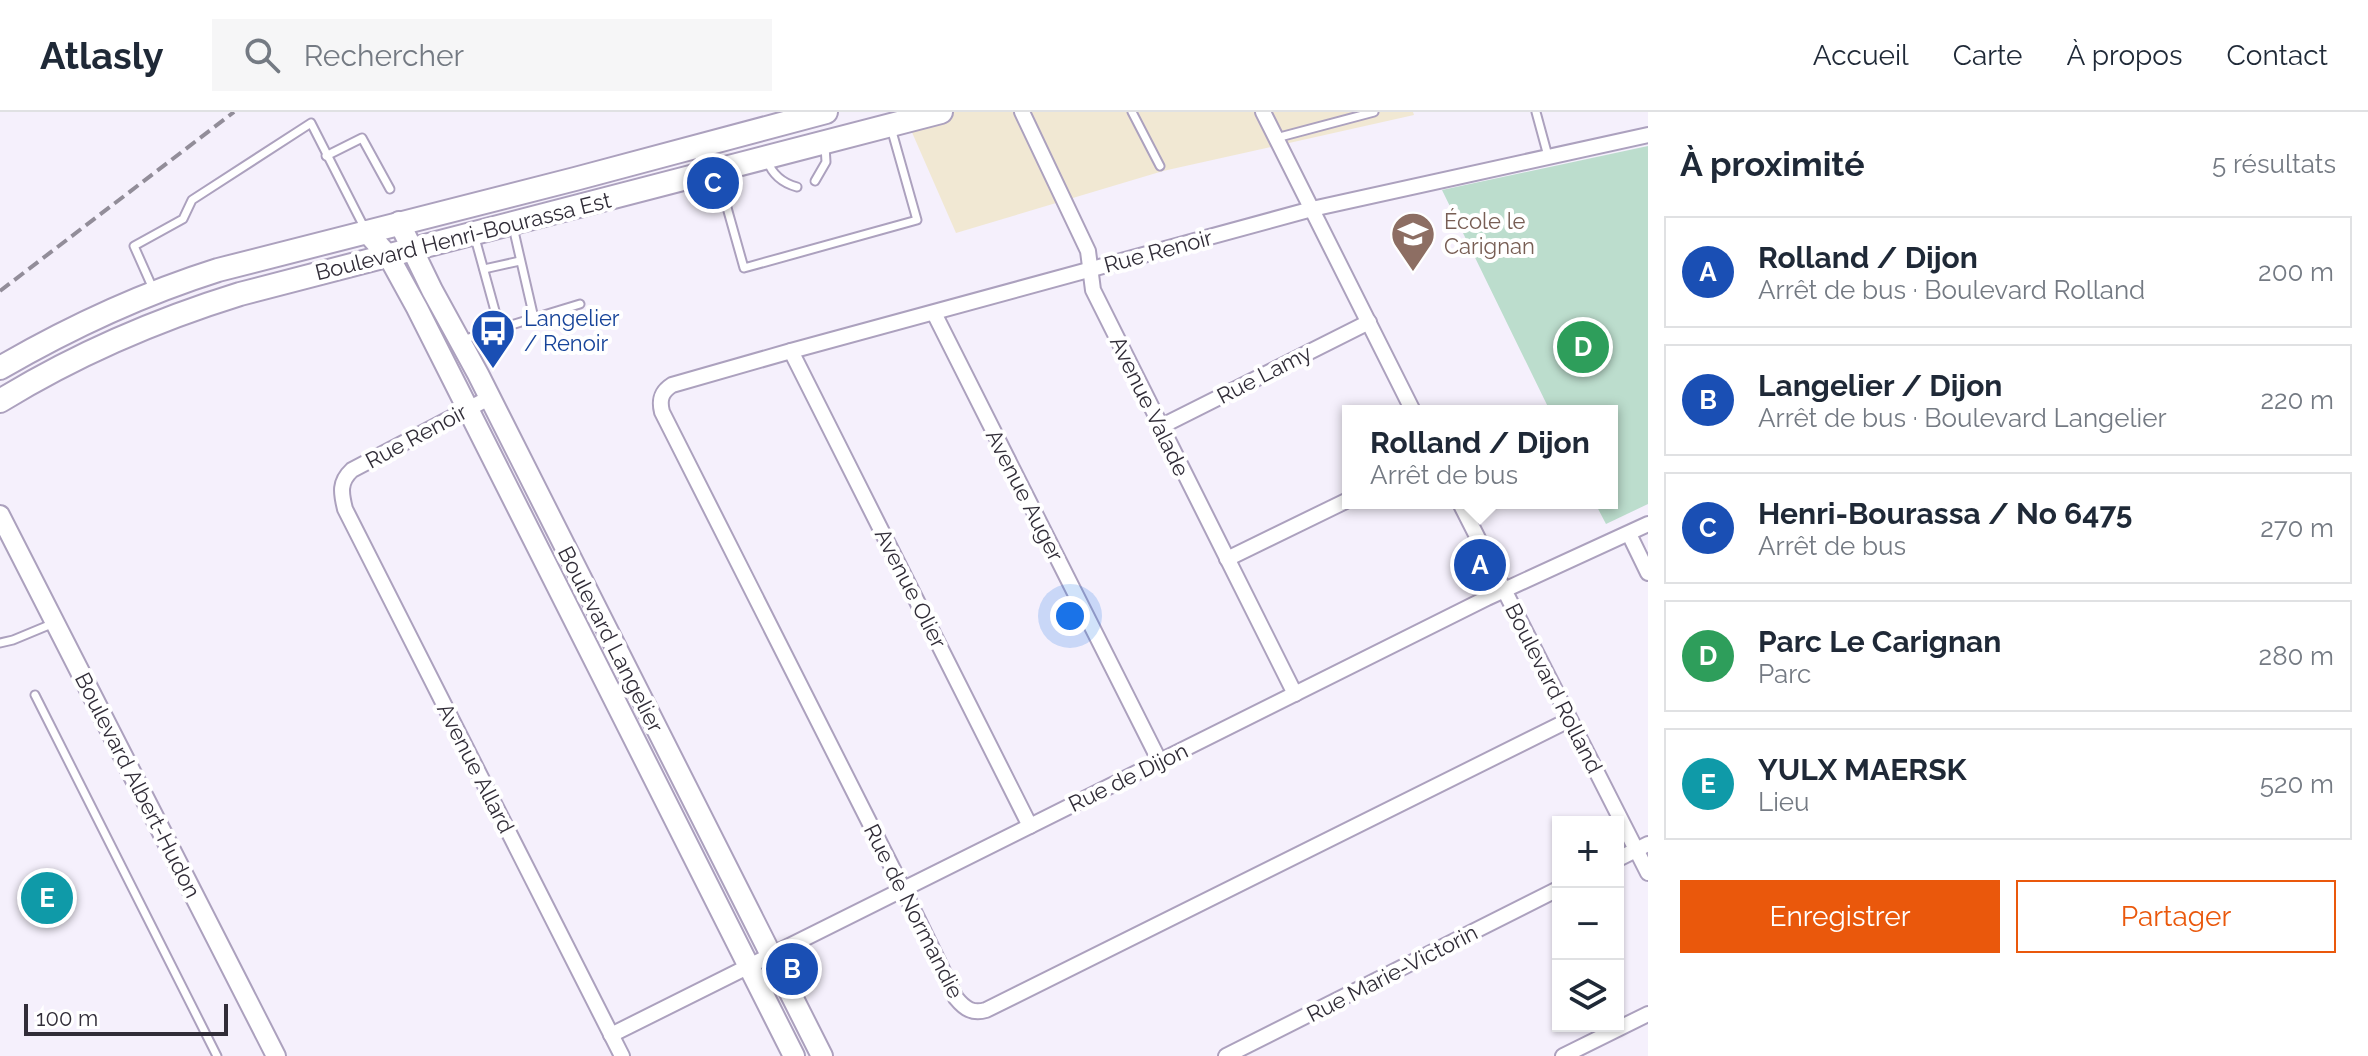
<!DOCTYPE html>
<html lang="fr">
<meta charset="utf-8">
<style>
body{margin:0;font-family:Raleway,sans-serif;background:#f6f6f7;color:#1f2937}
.controls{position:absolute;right:24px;bottom:24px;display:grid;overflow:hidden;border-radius:0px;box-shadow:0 2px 6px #0004}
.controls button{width:72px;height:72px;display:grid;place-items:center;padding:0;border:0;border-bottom:2px solid #e0e1e3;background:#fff;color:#1f2937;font:40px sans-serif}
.scale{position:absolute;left:24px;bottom:20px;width:204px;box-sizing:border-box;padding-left:8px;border:4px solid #312d38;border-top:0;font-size:22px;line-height:28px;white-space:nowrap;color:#312d38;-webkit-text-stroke:6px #fff;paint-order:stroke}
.you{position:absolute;left:1070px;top:504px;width:28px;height:28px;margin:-20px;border:6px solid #fff;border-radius:50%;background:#1a73e8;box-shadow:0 0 0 12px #1a73e833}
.badge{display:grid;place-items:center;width:52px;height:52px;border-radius:50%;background:#ea580c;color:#fff;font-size:26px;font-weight:700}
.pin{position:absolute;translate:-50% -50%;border:4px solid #fff;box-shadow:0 2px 8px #0006}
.popup{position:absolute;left:1342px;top:293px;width:276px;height:104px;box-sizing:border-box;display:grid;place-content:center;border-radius:0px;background:#fff;filter:drop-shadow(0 2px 6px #0005);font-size:26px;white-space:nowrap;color:#747a83}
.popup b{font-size:30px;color:#1f2937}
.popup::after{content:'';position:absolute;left:50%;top:100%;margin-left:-16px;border:16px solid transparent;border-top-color:#fff}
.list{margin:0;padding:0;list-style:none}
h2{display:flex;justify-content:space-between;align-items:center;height:104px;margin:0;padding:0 32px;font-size:34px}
h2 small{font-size:26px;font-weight:400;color:#747a83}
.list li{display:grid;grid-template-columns:52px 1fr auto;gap:24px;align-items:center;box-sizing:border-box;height:112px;margin:0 16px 16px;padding:0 16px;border:2px solid #e0e1e3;border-radius:0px}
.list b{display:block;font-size:30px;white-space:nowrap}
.list p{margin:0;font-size:26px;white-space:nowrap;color:#747a83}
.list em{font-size:26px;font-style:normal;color:#747a83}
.actions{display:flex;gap:16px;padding:24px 32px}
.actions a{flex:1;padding:18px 0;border:2px solid #ea580c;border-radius:0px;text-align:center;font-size:28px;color:#ea580c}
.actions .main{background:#ea580c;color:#fff}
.icon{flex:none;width:44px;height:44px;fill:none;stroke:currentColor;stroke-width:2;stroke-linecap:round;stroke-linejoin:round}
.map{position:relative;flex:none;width:1648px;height:944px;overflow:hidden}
header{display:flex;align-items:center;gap:48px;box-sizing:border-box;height:112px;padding:0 40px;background:#fff;border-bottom:2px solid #e0e1e3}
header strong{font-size:38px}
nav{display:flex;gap:44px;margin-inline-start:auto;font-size:28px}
.search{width:560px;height:72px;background:#f6f6f7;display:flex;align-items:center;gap:20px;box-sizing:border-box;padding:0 28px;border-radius:0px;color:#747a83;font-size:30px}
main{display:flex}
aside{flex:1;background:#fff}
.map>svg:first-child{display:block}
.commercial{fill:#f1e8d3}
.green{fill:#bcddcd}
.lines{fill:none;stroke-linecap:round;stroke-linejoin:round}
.service-casing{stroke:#aca1be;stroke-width:11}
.minor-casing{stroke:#aca1be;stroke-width:18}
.tertiary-casing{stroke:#aca1be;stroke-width:22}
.secondary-casing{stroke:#aca1be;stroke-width:24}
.primary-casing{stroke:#aca1be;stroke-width:26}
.service{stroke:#fff;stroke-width:7}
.minor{stroke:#fff;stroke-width:14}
.tertiary{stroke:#fff;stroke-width:18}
.secondary{stroke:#fff;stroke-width:20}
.primary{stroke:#fff;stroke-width:22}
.rail{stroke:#928d99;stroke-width:4;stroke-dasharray:12 6;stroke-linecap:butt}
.labels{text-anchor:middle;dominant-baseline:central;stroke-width:8;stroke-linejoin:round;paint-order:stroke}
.education-label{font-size:22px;fill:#785e54;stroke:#fff;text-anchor:start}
.street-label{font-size:22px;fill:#312d38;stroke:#fff}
.transit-label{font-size:22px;fill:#164399;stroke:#fff;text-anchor:start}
</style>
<header>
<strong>Atlasly</strong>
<div class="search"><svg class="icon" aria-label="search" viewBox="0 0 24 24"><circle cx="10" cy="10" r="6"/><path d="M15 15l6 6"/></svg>Rechercher</div>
<nav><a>Accueil</a><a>Carte</a><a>À propos</a><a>Contact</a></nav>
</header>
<main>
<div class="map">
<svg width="1648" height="944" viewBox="0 0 1648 944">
<rect width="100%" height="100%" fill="#f5f0fc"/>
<polygon class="commercial" points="940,0 1413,0 1414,3 1163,59 956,121 907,9"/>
<polygon class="green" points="1648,34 1648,392 1606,412 1595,391 1612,391 1612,299 1550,299 1442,78"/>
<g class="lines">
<g class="service-casing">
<g id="service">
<polyline points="1132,0 1160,54"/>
<polyline points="1536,0 1548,44"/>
<polyline points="1276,26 1374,0"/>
<polyline points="326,44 362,26 390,77"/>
<path d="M767,48C772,62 782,71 797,75"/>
<polyline points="717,60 744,156 917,108 891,16"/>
<polyline points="815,69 826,50 825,34"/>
<polyline points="513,115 534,206"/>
<polyline points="475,126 500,217"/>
<polyline points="484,157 520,149"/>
<polyline points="154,179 134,134 183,107 192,88 311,11 365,117"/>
<polyline points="462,228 580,192"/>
<polyline points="0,531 13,528 54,511"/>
<polyline points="35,583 217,944"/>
</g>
</g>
<g class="minor-casing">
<g id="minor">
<polyline points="1022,0 1088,139 1093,178 1295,582"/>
<polyline points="1263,0 1413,299"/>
<polyline points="934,201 1160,650"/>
<polyline points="791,239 1030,714"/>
<path d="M489,286L352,358C339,370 341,381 345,397L622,944"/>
<polyline points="1160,315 1369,210"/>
<polyline points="1460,391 1648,761"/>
<polyline points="1629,422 1648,461"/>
<polyline points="1227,447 1348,388"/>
<path d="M1569,608L986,898C973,902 965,897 956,886L904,779L662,300C659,288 661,280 672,273L791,239L1312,97L1648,23"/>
<polyline points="1618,747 1648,732"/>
<polyline points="611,923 1487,486 1648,412"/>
<polyline points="1226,944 1558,777"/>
<polyline points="1563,944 1648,902"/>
</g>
</g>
<g class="tertiary-casing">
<polyline id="tertiary" points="0,403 276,944"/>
</g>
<g class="secondary-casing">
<g id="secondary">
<polyline points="399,110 432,178 478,262 822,944"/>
<polyline points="366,119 389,145 417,196 794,944"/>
</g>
</g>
<g class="primary-casing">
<g id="primary">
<path d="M0,256C69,216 142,182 218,158L575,67L826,0"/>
<path d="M0,289C75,243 156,208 240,182L941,0"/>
</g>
</g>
<use href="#service" class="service"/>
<use href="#minor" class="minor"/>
<use href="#tertiary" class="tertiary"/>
<use href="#secondary" class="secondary"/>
<use href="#primary" class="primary"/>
<polyline class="rail" points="0,179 234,0"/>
</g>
<defs>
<g id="school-pin" transform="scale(2.3)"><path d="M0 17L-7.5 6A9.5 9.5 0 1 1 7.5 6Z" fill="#8d6e63" stroke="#fff"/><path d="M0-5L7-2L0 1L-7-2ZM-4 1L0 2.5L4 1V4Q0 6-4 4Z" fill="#fff"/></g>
<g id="bus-pin" transform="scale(2.3)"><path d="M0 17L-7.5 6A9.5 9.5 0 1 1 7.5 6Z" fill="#1a4fb4" stroke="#fff"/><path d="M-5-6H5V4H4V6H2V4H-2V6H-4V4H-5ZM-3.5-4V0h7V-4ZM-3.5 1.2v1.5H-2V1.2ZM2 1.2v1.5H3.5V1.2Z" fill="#fff"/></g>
</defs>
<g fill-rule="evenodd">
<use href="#school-pin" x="1413" y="122"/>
<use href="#bus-pin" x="493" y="219"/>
</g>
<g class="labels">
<g class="education-label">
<text x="1444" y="109">École le<tspan x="1444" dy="25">Carignan</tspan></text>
</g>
<g class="street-label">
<text transform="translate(463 124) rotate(-14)">Boulevard Henri-Bourassa Est</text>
<text transform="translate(1158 139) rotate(-15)">Rue Renoir</text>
<text transform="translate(1264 262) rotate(-27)">Rue Lamy</text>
<text transform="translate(1150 294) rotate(64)">Avenue Valade</text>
<text transform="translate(416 324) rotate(-28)">Rue Renoir</text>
<text transform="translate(1025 383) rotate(63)">Avenue Auger</text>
<text transform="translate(911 476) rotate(63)">Avenue Olier</text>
<text transform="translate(611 527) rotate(63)">Boulevard Langelier</text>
<text transform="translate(1554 576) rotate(63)">Boulevard Rolland</text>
<text transform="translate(476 656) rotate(63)">Avenue Allard</text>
<text transform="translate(1128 665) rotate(-26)">Rue de Dijon</text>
<text transform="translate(138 673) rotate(63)">Boulevard Albert-Hudon</text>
<text transform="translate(914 799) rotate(63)">Rue de Normandie</text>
<text transform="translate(1392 861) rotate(-27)">Rue Marie-Victorin</text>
</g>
<g class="transit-label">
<text x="524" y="206">Langelier<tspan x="524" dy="25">/ Renoir</tspan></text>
</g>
</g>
</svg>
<div class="controls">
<button>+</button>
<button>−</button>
<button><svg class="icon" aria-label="layers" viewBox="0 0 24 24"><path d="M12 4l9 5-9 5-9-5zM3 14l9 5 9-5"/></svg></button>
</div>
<div class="scale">100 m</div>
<div class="you"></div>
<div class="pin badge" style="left:1480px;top:453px;background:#1a4fb4">A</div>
<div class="popup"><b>Rolland / Dijon</b>Arrêt de bus</div>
<div class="pin badge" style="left:792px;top:857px;background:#1a4fb4">B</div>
<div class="pin badge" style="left:713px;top:71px;background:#1a4fb4">C</div>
<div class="pin badge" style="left:1583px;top:235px;background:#2e9e5b">D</div>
<div class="pin badge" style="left:47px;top:786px;background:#0f9aa8">E</div>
</div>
<aside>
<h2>À proximité<small>5 résultats</small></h2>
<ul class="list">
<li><span class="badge" style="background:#1a4fb4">A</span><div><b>Rolland / Dijon</b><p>Arrêt de bus · Boulevard Rolland</p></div><em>200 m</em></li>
<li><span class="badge" style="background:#1a4fb4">B</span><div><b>Langelier / Dijon</b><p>Arrêt de bus · Boulevard Langelier</p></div><em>220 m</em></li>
<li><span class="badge" style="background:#1a4fb4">C</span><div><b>Henri-Bourassa / No 6475</b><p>Arrêt de bus</p></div><em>270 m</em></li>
<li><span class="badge" style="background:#2e9e5b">D</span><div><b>Parc Le Carignan</b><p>Parc</p></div><em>280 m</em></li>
<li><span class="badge" style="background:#0f9aa8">E</span><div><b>YULX MAERSK</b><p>Lieu</p></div><em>520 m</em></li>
</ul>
<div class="actions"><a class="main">Enregistrer</a><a>Partager</a></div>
</aside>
</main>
